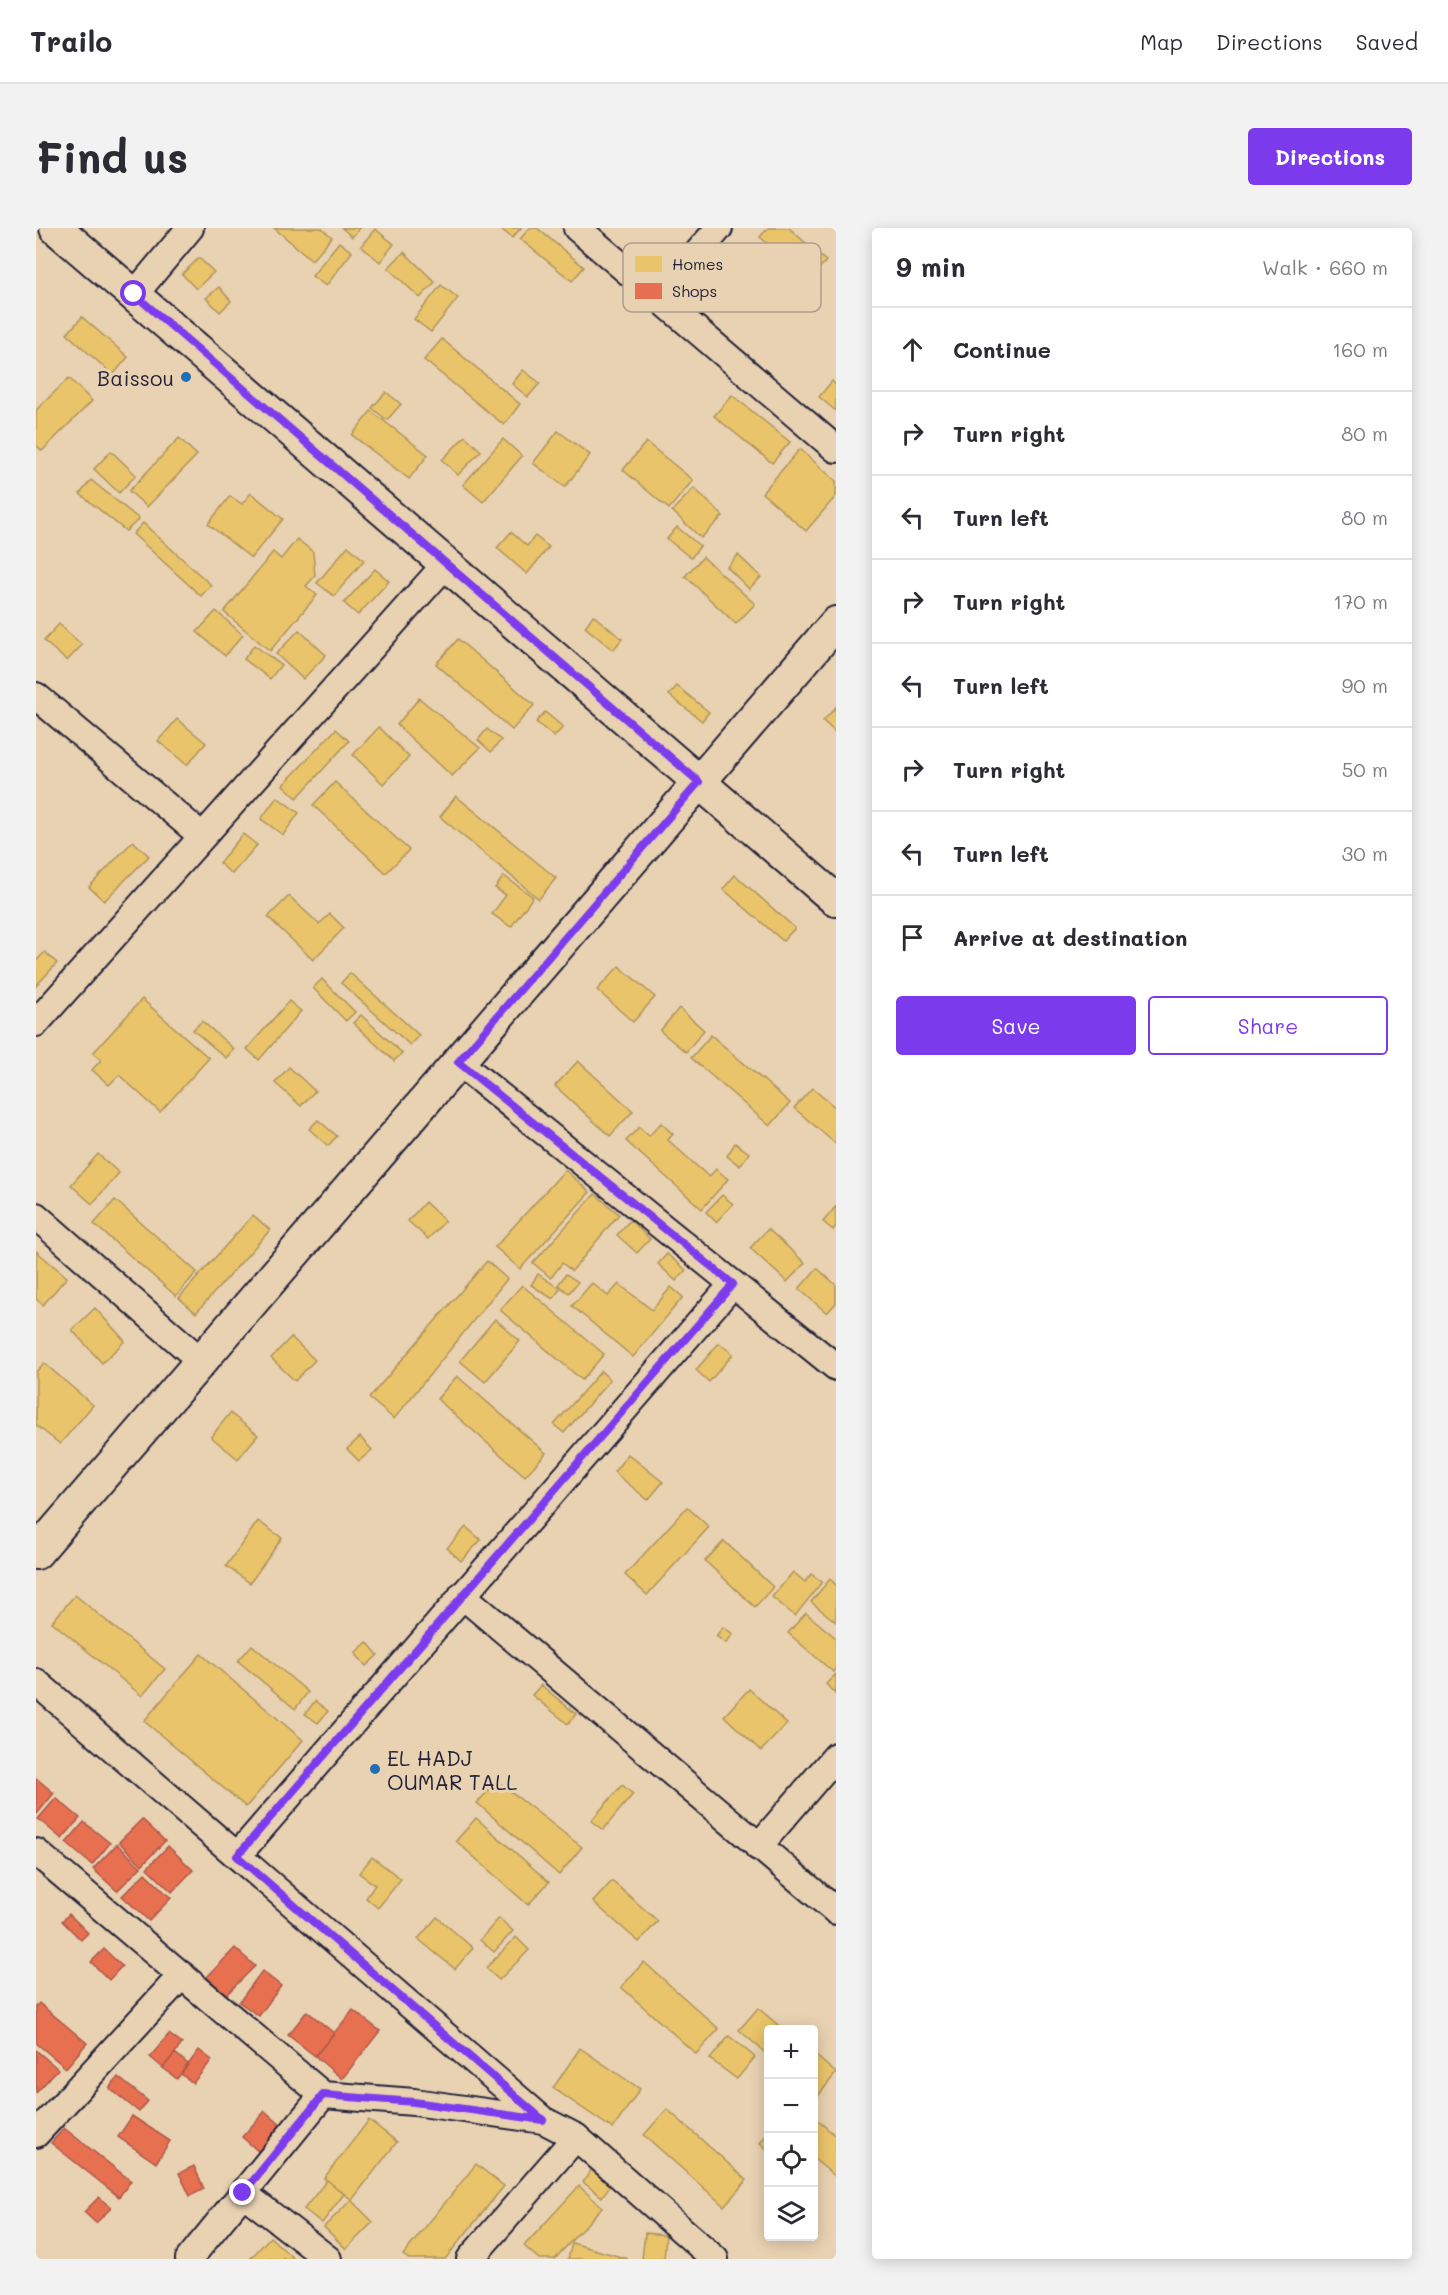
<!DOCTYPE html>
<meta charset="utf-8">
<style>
body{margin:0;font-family:Mali,sans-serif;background:#f2f2f3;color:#2b2b33}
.controls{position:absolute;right:18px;bottom:18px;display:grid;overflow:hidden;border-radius:6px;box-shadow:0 3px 15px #0003}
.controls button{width:54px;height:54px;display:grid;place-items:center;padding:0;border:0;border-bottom:2px solid #e1e1e2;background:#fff;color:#2b2b33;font:30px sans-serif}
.stop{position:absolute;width:18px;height:18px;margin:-14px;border:4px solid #7c3aed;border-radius:50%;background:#fff}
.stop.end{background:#7c3aed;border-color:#fff;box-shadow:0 2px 6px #0008}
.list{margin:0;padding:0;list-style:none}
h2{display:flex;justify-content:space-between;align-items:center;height:78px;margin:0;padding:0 24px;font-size:26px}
h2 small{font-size:20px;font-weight:400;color:#7c7c81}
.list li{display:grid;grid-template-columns:39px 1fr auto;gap:18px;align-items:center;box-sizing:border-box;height:84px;padding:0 24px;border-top:2px solid #e1e1e2}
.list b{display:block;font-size:22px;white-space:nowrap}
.list em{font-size:20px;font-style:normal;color:#7c7c81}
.actions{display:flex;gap:12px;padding:18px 24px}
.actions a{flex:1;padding:14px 0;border:2px solid #7c3aed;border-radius:6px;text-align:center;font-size:21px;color:#7c3aed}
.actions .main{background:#7c3aed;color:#fff}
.icon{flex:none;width:33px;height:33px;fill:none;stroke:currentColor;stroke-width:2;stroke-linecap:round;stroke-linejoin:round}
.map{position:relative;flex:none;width:800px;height:2031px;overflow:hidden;border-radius:6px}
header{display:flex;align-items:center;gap:36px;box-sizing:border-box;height:84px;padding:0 30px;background:#fff;border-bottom:2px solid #e1e1e2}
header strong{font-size:28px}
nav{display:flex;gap:33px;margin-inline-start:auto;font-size:21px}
.intro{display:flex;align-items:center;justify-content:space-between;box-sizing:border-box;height:144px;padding:0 36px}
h1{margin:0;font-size:42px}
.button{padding:15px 27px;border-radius:6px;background:#7c3aed;color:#fff;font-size:21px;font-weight:700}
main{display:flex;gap:36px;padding:0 36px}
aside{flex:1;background:#fff;border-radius:6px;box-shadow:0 3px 15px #0003}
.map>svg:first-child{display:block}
.homes{fill:#e9c46a;stroke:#ad935c;stroke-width:1.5}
.shops{fill:#e76f51;stroke:#ac584a;stroke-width:1.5}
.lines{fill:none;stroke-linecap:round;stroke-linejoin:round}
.minor-casing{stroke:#22223b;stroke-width:30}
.tertiary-casing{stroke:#22223b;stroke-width:36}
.minor{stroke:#e9d2b2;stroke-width:26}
.tertiary{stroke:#e9d2b2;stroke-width:32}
.route{stroke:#7c3aed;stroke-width:8}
.poi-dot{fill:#1f6fb2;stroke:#e9d2b2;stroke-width:2}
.labels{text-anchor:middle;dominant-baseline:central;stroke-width:6;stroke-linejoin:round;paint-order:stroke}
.poi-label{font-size:21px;fill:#22223b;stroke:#e9d2b2;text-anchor:end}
.key{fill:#e9d2b2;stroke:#ad9d8e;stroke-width:1.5}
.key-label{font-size:16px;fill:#22223b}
</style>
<header>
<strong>Trailo</strong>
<nav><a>Map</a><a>Directions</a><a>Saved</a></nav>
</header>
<div class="intro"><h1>Find us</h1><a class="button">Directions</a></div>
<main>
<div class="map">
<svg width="800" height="2031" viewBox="0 0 800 2031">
<rect width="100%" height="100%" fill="#e9d2b2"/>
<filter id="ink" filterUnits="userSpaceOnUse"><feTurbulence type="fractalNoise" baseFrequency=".0167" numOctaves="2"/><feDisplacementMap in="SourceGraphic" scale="12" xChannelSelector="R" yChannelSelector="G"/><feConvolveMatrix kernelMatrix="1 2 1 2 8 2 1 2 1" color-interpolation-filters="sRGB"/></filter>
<g filter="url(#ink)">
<g class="homes">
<polygon points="238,0 285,0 296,9 276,32"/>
<polygon points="306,0 324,0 316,9"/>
<polygon points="464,0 485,0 476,10"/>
<polygon points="494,0 501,0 548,39 536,53 484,11"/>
<polygon points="732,0 753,0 790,33 773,52 724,9"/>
<polygon points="339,1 358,16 344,34 325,18"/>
<polygon points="303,14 316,24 290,58 276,48"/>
<polygon points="368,24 399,54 384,70 352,40"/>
<polygon points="163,30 178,44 160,61 146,46"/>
<polygon points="405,57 422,70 395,104 378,91"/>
<polygon points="183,59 195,73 184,84 170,70"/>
<polygon points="46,89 92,129 77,147 31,106"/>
<polygon points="406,111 484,176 468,197 388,132"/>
<polygon points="487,142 504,155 492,169 476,156"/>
<polygon points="33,150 56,173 6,223 0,217 0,182"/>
<polygon points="796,153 800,157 800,183 783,169"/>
<polygon points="350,164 365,176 351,192 336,180"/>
<polygon points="696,167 754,214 736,235 678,188"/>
<polygon points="335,183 392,227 373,251 316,207"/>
<polygon points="522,203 554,227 529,259 497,235"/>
<polygon points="429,208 445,223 422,247 406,232"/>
<polygon points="143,210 161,227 111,279 93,263"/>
<polygon points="467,211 486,228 447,274 427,257"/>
<polygon points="610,214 657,252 633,281 587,242"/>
<polygon points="764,221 800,253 800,268 770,303 726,265"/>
<polygon points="75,223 100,247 83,265 58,241"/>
<polygon points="55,252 103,291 90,303 44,266"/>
<polygon points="658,260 687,288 665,310 636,283"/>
<polygon points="215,265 247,291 215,330 172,296 194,268 206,276"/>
<polygon points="107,295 175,357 165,368 97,306"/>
<polygon points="641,299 664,318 655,330 631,311"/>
<polygon points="475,304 491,318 499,308 513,319 491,346 461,320"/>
<polygon points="261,311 277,324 279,348 270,358 281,367 234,423 188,384 237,324 245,331"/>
<polygon points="312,318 328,332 298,368 281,355"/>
<polygon points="702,327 725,349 713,361 691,339"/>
<polygon points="667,329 719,376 700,396 649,348"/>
<polygon points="339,341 353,353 322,387 308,375"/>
<polygon points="180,383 207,407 189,428 161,404"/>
<polygon points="557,387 586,411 577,422 549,399"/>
<polygon points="23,396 46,417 31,433 8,413"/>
<polygon points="263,402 290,427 267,451 240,426"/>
<polygon points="422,411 498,477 476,502 400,436"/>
<polygon points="218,417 245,437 234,451 208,431"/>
<polygon points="641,458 673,484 666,493 633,467"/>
<polygon points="383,470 444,520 416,548 361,497"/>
<polygon points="800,479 800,505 787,493"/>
<polygon points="509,484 527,499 518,509 500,494"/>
<polygon points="141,491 170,515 151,537 122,513"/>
<polygon points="343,499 373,529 347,556 317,527"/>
<polygon points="300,501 313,513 261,570 247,557"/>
<polygon points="451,501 465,512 455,524 442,512"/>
<polygon points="299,554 373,622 350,645 277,577"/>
<polygon points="420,568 520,650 503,671 404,589"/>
<polygon points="241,569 263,585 247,607 225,591"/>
<polygon points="207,606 221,617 196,646 183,635"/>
<polygon points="97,613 113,628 68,673 53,659"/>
<polygon points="699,647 759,700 747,713 687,661"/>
<polygon points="468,648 497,669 475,699 456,686 470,667 459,660"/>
<polygon points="253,668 283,696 294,686 308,700 277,732 232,689"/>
<polygon points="9,724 21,735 0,758 0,733"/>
<polygon points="583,738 619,769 597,794 561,762"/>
<polygon points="314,745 383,807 374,817 305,755"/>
<polygon points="286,751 319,784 310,793 277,760"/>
<polygon points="106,771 173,830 124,884 83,847 73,857 56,842 65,832 57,825"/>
<polygon points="253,773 265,783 223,832 211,821"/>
<polygon points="643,780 668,802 650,824 624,803"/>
<polygon points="325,787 366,825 358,833 317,795"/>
<polygon points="166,793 198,821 190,830 157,802"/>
<polygon points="675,807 754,875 734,898 655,830"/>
<polygon points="542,833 597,883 574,908 519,858"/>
<polygon points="253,839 279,863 265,878 239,855"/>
<polygon points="776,860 800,880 800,916 758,880"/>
<polygon points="282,892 301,908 292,918 273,901"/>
<polygon points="625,895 637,906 632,912 673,949 680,941 692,951 666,981 590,913 603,899 613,908"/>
<polygon points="699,915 713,925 704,938 691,928"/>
<polygon points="62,926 83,945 56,976 35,957"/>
<polygon points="529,942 554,964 484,1041 459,1019"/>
<polygon points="559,966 583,986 536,1043 526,1035 515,1050 497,1035"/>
<polygon points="686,967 697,976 680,994 670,984"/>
<polygon points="79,972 161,1044 140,1068 58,996"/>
<polygon points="389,974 409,993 392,1011 372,993"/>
<polygon points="800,978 800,998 797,1002 787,994"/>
<polygon points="217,987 234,1002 160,1085 143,1070"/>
<polygon points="594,992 614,1011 601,1025 581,1007"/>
<polygon points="732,1001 769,1035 751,1054 714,1020"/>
<polygon points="0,1023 31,1049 7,1077 0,1071"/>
<polygon points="631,1026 650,1042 640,1053 622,1036"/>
<polygon points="451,1033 471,1051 358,1191 333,1170"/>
<polygon points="781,1040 800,1057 800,1075 791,1085 763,1061"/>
<polygon points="502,1046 524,1061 517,1071 495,1057"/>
<polygon points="530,1046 542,1054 533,1065 522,1057"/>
<polygon points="556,1055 572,1068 583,1056 616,1082 635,1059 647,1069 597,1129 536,1078"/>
<polygon points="486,1057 568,1126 546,1152 464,1082"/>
<polygon points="59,1080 89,1113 66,1135 36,1102"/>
<polygon points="459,1091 484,1113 449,1154 424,1133"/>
<polygon points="255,1109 279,1132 259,1153 235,1130"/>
<polygon points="683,1115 697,1126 673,1154 660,1142"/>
<polygon points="8,1135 57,1177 24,1216 0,1197 0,1144"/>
<polygon points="565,1143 574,1152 528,1205 518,1197"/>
<polygon points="421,1148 510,1225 489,1248 401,1171"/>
<polygon points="194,1185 222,1207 202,1231 175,1209"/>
<polygon points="324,1209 336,1222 323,1233 311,1221"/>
<polygon points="592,1226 627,1254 612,1272 578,1244"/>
<polygon points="651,1279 673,1299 611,1367 589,1347"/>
<polygon points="222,1293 246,1310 214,1355 190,1338"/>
<polygon points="430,1299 445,1312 425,1333 411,1320"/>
<polygon points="688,1313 737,1359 719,1379 669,1333"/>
<polygon points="757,1344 769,1354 775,1346 786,1354 759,1388 736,1369"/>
<polygon points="794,1351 800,1357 800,1394 775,1374"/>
<polygon points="39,1367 129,1441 106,1468 16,1394"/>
<polygon points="770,1385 800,1410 800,1440 797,1444 752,1405"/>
<polygon points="687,1399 697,1406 690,1415 680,1408"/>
<polygon points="331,1414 342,1427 330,1438 319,1425"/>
<polygon points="216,1417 272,1464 259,1481 202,1433"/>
<polygon points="165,1426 267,1512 210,1579 108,1493"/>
<polygon points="800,1446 800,1467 790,1456"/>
<polygon points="505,1457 540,1486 532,1496 496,1467"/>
<polygon points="713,1461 751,1496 725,1523 688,1488"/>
<polygon points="279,1473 292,1483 282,1495 269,1486"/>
<polygon points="461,1553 546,1619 523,1647 441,1575"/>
<polygon points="586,1557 597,1566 567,1602 555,1593"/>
<polygon points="440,1590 513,1654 492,1677 420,1613"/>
<polygon points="336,1629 365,1651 342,1680 330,1670 339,1657 323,1645"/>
<polygon points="576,1653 622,1693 603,1714 557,1674"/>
<polygon points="401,1689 437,1720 419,1741 382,1711"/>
<polygon points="463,1690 477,1703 458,1724 444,1712"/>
<polygon points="480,1709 493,1722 463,1752 450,1740"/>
<polygon points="608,1734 683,1801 660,1826 585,1759"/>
<polygon points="722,1780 748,1802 732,1802 732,1827 703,1802"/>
<polygon points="693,1808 719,1829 701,1851 674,1831"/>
<polygon points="544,1820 604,1861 577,1901 517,1860"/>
<polygon points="778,1826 800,1845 782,1868 778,1864"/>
<polygon points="631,1881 711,1952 688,1978 608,1907"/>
<polygon points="780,1891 800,1908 800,1949 778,1931 778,1894"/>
<polygon points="333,1892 361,1914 316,1972 288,1950"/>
<polygon points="732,1905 732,1922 724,1915"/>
<polygon points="440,1936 468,1958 409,2031 373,2031 367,2027"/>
<polygon points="555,1942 575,1956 566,1969 547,1954"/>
<polygon points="291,1952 308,1966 286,1995 268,1981"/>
<polygon points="543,1958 566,1979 519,2031 503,2031 488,2018"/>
<polygon points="315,1972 337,1994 310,2021 288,1999"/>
<polygon points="609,2005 630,2007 628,2031 606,2031"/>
<polygon points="234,2009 258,2031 214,2031"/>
<polygon points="536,2015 592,2031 532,2031"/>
</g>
<g class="shops">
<polygon points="0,1550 18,1565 1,1586 0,1586"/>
<polygon points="20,1570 44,1590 26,1611 2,1591"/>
<polygon points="106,1591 129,1613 106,1637 83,1614"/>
<polygon points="48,1594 74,1615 56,1637 30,1615"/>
<polygon points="81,1616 105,1639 81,1663 57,1641"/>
<polygon points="132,1618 157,1642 136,1664 111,1640"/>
<polygon points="109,1645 135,1670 113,1693 86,1668"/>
<polygon points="33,1686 52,1705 45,1712 26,1693"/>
<polygon points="199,1720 219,1738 188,1769 169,1751"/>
<polygon points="68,1721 86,1738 73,1752 55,1734"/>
<polygon points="226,1743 245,1758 223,1788 203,1774"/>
<polygon points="3,1775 51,1815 30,1840 0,1815 0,1779"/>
<polygon points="317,1782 344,1803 306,1851 279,1828"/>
<polygon points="271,1783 298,1805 279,1828 252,1807"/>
<polygon points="133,1806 146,1816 127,1840 114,1829"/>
<polygon points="0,1822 22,1841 0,1865"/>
<polygon points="163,1822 176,1832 157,1855 145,1846"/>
<polygon points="139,1825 152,1836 141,1851 127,1840"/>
<polygon points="82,1849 112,1873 103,1884 73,1860"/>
<polygon points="229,1883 247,1899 224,1925 206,1909"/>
<polygon points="96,1888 134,1913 120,1935 82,1909"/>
<polygon points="28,1900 95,1953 83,1969 15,1915"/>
<polygon points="158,1938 168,1961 154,1968 143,1945"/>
<polygon points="63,1969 75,1980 60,1995 48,1984"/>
</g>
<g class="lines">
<g class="minor-casing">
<g id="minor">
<polyline points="541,0 800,221"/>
<polyline points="98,67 154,0"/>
<polyline points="623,70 683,0"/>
<polyline points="0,468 166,608"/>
<polyline points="0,795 410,336"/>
<polyline points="422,834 800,1139"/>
<polyline points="0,988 165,1133"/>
<polyline points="426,1367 800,1683"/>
<polyline points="0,1454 507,1892 540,1909 679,2031"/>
<polyline points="722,1619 800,1528"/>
<polyline points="0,1624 287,1867 378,1874 507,1892"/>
<polyline points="201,1628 697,1056"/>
<polyline points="0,1906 146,1747"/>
<polyline points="207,1965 292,2031"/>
<polyline points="153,2031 287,1867"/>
<polyline points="434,2031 540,1909"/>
</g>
</g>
<g class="tertiary-casing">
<g id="tertiary">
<polyline points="20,0 800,672"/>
<polyline points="0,1325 800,395"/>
</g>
</g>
<use href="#minor" class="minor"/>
<use href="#tertiary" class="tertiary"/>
</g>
</g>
<g class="lines" filter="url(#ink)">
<polyline class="route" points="98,66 663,554 422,834 697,1056 201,1628 507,1892 378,1874 287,1867 207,1965"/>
</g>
<g class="poi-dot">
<circle cx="150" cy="149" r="6"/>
<circle cx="339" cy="1541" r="6"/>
</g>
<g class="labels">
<g class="poi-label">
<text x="138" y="149">Baissou</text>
<text x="351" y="1529" text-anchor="start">EL HADJ<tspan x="351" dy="24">OUMAR TALL</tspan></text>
</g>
</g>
<rect x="587" y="15" width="198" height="69" rx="9" class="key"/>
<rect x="599" y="28" width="27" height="16" fill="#e9c46a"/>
<rect x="599" y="55" width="27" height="16" fill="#e76f51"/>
<g class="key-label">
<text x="636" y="42">Homes</text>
<text x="636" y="69">Shops</text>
</g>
</svg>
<div class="controls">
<button>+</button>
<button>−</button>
<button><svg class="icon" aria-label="locate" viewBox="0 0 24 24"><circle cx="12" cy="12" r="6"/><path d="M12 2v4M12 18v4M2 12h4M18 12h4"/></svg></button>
<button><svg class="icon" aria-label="layers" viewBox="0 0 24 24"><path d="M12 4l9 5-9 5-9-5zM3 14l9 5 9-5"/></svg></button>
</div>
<div class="stop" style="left:98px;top:66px"></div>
<div class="stop end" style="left:207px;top:1965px"></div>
</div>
<aside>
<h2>9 min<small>Walk · 660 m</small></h2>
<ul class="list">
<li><svg class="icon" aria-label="ahead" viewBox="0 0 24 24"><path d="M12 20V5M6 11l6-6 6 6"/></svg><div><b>Continue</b></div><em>160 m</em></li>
<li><svg class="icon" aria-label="right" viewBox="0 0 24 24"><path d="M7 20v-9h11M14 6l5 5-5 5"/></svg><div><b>Turn right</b></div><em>80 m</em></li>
<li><svg class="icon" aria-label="left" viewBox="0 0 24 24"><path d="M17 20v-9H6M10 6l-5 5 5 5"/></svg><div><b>Turn left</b></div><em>80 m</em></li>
<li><svg class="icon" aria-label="right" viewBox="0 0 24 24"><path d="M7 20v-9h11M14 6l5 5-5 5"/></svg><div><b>Turn right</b></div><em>170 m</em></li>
<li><svg class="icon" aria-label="left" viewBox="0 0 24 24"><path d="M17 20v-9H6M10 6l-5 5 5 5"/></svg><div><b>Turn left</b></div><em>90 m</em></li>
<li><svg class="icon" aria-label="right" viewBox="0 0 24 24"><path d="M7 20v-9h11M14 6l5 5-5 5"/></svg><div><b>Turn right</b></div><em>50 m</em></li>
<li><svg class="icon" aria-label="left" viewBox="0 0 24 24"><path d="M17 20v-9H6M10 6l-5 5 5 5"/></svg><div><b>Turn left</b></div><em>30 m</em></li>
<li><svg class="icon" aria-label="arrive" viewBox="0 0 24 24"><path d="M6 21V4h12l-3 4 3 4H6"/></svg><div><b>Arrive at destination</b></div></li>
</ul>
<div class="actions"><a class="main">Save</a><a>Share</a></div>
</aside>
</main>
